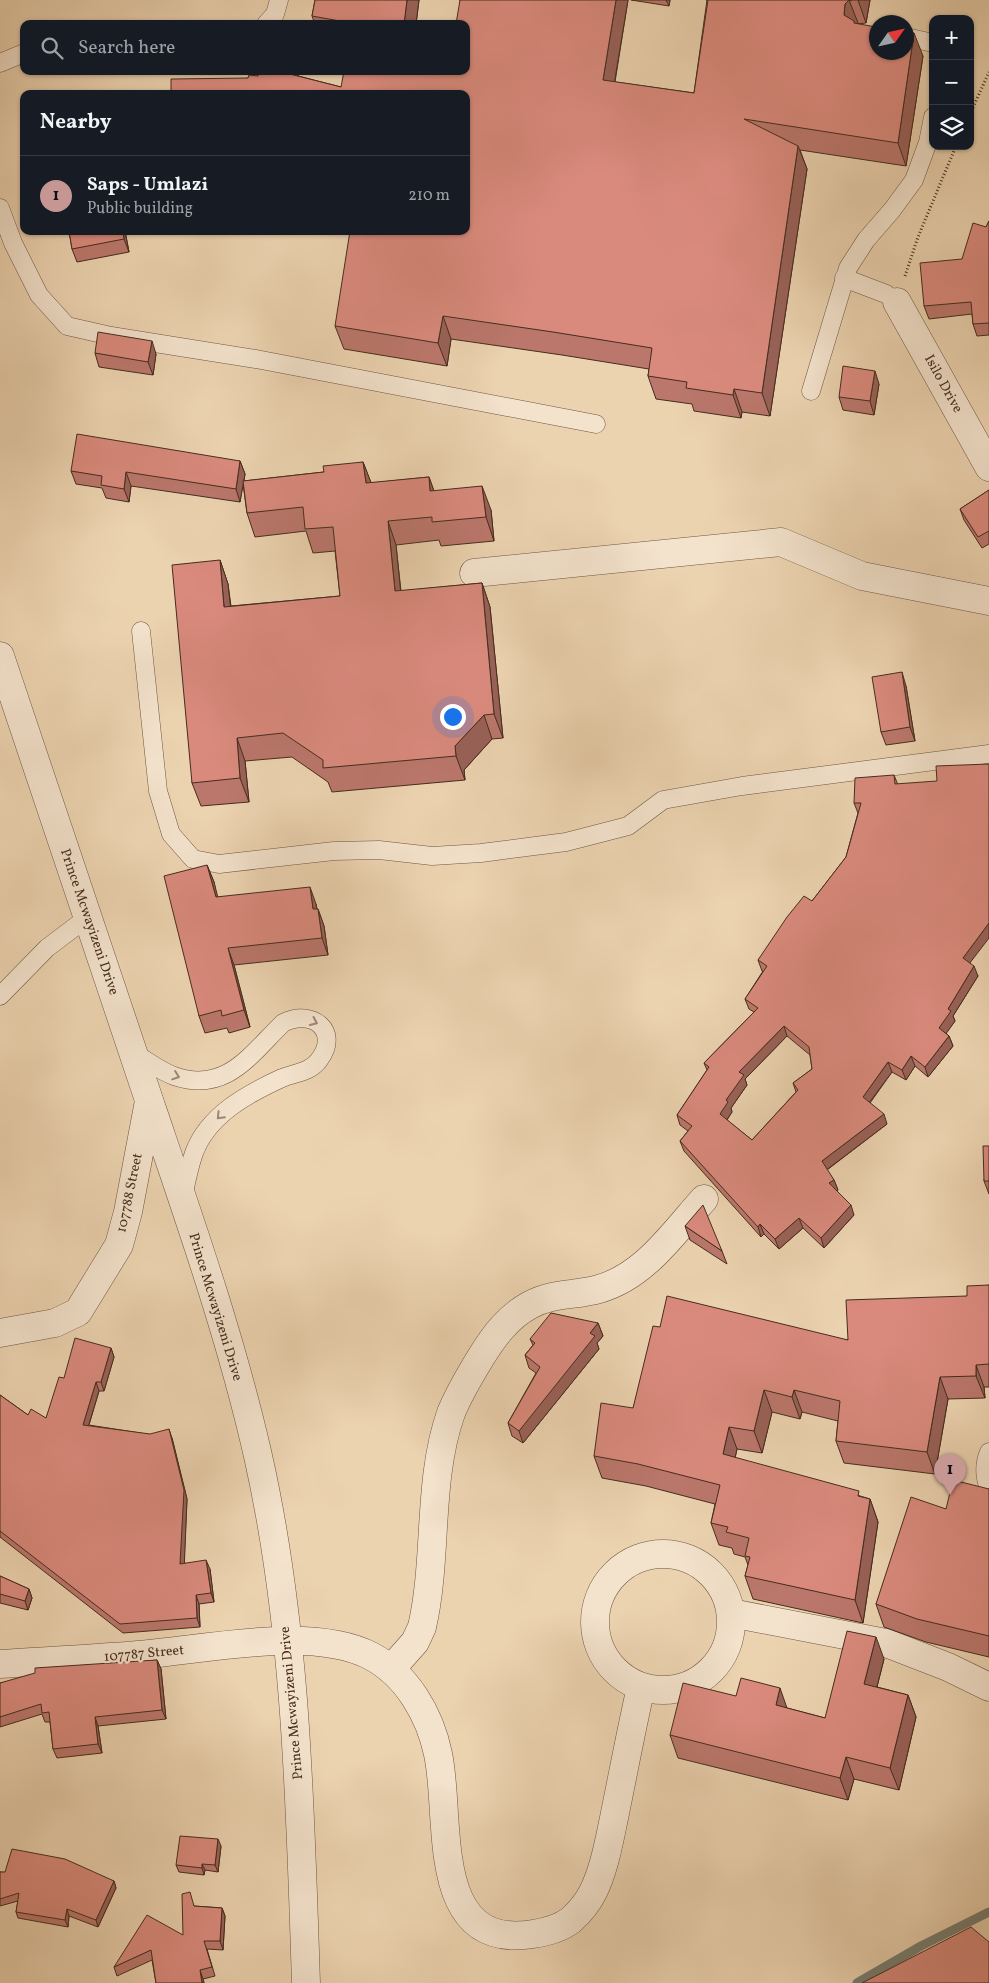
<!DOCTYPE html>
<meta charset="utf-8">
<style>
body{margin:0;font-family:Vollkorn,serif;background:#20242c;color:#f1f3f6}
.controls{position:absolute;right:15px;top:15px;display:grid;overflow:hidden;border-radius:10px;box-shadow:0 1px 4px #0004}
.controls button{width:45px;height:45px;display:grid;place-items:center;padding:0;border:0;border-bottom:1px solid #363941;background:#171b24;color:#f1f3f6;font:25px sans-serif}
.compass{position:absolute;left:869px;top:15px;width:45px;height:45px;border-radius:50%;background:#171b24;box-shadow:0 1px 4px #0004;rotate:56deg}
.you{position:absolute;left:452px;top:716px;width:18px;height:18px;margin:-12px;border:4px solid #fff;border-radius:50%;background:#1a73e8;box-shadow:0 0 0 8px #1a73e833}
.badge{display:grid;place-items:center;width:32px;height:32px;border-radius:50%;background:#c59692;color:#111;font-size:16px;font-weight:700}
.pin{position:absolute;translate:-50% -41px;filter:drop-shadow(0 1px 2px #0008)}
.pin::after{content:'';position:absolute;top:26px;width:18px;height:15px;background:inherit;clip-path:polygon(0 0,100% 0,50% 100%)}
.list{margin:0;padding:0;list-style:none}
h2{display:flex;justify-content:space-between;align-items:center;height:65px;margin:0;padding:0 20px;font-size:21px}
h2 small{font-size:16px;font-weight:400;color:#9ea1a6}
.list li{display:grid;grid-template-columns:32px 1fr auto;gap:15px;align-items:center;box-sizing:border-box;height:80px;padding:0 20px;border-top:1px solid #363941}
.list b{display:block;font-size:19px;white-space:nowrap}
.list p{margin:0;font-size:16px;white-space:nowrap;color:#9ea1a6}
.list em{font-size:16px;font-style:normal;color:#9ea1a6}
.icon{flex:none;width:28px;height:28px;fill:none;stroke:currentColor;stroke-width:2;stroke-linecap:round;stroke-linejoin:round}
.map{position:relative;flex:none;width:989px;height:1983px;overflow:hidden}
.search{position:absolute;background:#171b24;box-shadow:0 1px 4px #0004;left:20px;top:20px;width:450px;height:55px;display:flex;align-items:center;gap:12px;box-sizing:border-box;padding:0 18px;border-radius:10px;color:#9ea1a6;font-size:19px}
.panel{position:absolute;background:#171b24;box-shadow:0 1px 4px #0004;left:20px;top:90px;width:450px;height:145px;border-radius:10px}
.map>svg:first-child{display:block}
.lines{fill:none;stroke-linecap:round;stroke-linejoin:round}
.stream{stroke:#777f74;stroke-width:9}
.service-casing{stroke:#6f5642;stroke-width:19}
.minor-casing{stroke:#6f5642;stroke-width:29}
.tertiary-casing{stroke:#6f5642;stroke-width:29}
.path{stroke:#452c1e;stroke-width:3;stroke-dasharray:1 2.5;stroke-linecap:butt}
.service{stroke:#f3e2cc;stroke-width:18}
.minor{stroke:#f3e2cc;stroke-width:28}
.tertiary{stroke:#f3e2cc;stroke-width:28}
.wall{fill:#bb776c;stroke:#452c1e;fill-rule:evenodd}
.shaded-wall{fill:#996158;stroke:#452c1e}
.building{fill:#da8a7d;stroke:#452c1e;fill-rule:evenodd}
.oneway{stroke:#9c8775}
.labels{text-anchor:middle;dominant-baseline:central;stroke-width:4.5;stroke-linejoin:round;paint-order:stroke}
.street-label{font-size:14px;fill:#452c1e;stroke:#f3e2cc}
</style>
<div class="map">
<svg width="989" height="1983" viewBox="0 0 989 1983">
<rect width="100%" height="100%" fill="#ecd3b0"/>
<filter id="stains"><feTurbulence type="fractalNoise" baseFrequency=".004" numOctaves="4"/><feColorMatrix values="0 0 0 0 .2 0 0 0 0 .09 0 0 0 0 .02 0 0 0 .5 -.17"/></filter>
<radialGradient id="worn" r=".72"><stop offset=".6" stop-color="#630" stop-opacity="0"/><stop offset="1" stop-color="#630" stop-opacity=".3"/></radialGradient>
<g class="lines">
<polyline class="stream" points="857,1983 921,1946 989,1912"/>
<g class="service-casing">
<g id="service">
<polyline points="266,24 275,14 279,0"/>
<polyline points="906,37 933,43"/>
<polyline points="0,63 24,53"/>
<polyline points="0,208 13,243 39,295 67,326 111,336 256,359 596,424"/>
<polyline points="844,278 886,294 897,302"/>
<polyline points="811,391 848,268 866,240 892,210 914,180 928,142 933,117"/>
<polyline points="141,631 158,791 171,834 193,859 219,864 334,851 379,850 432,856 481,853 566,842 628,826 663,800 742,786 989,754"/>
<polyline points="0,996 47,948 88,917"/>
<path d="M134,1053C146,1060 160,1071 174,1076C226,1094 250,1055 283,1023C312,1008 341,1031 319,1060C311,1072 294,1073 282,1078C247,1094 208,1115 194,1153C189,1167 186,1183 183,1197"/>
<path d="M989,1452C984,1464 984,1476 989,1488"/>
</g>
</g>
<g class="minor-casing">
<g id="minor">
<polyline points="897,302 989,467"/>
<polyline points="474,573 781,542 862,576 989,601"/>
<polyline points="0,1333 55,1323 78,1312 119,1245 128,1212 149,1101"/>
<circle cx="663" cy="1622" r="68"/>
<polyline points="731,1613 886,1643 948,1667 989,1687"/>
<path d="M0,1664C46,1661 92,1659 138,1655C204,1650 312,1625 371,1656C407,1675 430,1715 438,1754C452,1817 427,1951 533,1934C546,1932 561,1928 571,1920C580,1912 588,1902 593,1892C604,1870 609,1842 614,1818C623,1774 631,1731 641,1687"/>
<path d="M391,1669L415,1642L422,1627C438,1557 427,1481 451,1413C459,1393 470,1375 481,1357C494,1336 508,1317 530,1305C554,1292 575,1296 599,1289C645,1276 674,1232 704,1199"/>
</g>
</g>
<g class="tertiary-casing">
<path id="tertiary" d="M0,656C51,806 101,956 151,1106C190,1221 231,1337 258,1456C297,1629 300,1806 306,1983"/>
</g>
<g class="path">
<polyline points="970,114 989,72"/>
<polyline points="905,276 918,237 956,146"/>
</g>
<use href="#service" class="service"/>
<use href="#minor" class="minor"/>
<use href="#tertiary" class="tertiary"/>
</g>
<g class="wall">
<polygon points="315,0 419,0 416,24 315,24 312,16"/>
<polygon points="460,0 628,0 615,82 694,93 707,0 706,0 870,0 866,23 857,24 923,56 906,166 800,150 807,169 770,416 742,412 741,418 694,411 692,404 656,399 648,376 649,369 562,355 451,339 447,366 344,349 335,326 466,231 466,94 171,94 258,76 259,71 299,71 298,76 341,87 466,71"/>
<polygon points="631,0 670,0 669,6"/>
<polygon points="989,221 989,335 977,336 973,324 972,314 929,319 924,306 962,259 986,227"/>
<polygon points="69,231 125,231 129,252 77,262 72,249"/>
<polygon points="95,353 156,354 153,375 99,367"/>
<polygon points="879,384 874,415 843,410 839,397"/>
<polygon points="240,461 245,474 244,481 324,472 363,462 371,483 429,477 434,491 491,510 494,541 441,546 439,540 396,545 401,591 482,583 490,607 503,738 492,739 464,770 465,780 332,792 328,782 292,757 245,761 249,802 201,806 192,783 220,560 228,584 231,606 340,596 335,551 313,553 306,531 255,537 247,513 243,484 240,502 131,486 129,502 106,498 102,488 76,484 71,471"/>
<polygon points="989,490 989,544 982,548 964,520 960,509"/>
<polygon points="906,686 915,741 886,745 881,732"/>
<path d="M894,775L970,963L978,976L953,1016L955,1021L946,1033L949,1036L953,1046L928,1077L915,1066L906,1080L892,1072L870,1103L887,1124L827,1170L834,1180L838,1190L836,1191L854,1215L824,1248L803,1228L779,1249L764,1234L761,1237L684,1151L680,1141L688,1131L680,1125L677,1115L707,1070L704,1063L754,1012L749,1009L745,999L763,971H762L758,960L812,901L846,857L858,813L854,803ZM787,1036L810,1055L812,1069L793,1083L796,1092L752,1140L727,1120L732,1112L731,1108L747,1085L745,1079Z"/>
<polygon points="207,865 214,882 217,897 316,904 317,909 318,909 324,926 328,955 234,965 250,1027 229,1033 227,1028 205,1033 199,1016"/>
<polygon points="989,1146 989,1194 984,1181"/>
<polygon points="685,1226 722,1251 727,1264 690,1240"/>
<polygon points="989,1285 989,1387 984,1387 985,1398 948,1399 935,1474 844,1463 836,1441 838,1421 802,1412 800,1419 772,1412 762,1453 737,1449 735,1458 870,1499 878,1522 863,1623 753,1599 745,1576 748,1565 745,1557 734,1554 732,1548 719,1545 711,1523 715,1504 646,1486 602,1478 594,1456 633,1408 660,1327 848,1340 967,1296"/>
<polygon points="598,1323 603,1336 597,1343 599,1349 523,1443 512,1436 508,1423 536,1373 529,1368 525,1355 533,1345 530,1339"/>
<polygon points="111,1348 114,1357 104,1391 99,1391 89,1425 172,1438 187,1499 184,1563 210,1569 214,1602 199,1604 200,1627 123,1633 0,1537 0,1395 28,1415 46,1418 64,1378"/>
<polygon points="989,1489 989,1657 926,1642 884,1627 876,1604 946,1509"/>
<polygon points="0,1576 29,1589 32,1598 28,1610 0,1603"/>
<polygon points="884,1659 877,1687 908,1695 916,1717 899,1790 854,1779 848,1800 678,1758 670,1735 787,1708 825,1718"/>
<polygon points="157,1660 161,1669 166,1719 98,1726 102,1753 57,1758 53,1749 50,1722 45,1722 42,1714 0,1727 0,1683"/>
<polygon points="221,1846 218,1872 205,1870 204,1875 179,1872 176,1865"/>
<polygon points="0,1872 114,1881 116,1888 98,1927 69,1916 68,1927 18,1918 16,1912 18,1901 0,1906"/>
<polygon points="194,1906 222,1908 225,1916 223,1950 207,1949 215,1976 203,1979 204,1983 156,1983 152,1960 117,1976 114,1967 183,1935"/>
</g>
<g class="shaded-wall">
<polygon points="407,0 419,0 416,24 404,24"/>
<polygon points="616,0 628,0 611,103 603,80"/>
<polygon points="666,0 670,0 669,6"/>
<polygon points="849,0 858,23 856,25 844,15 845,4"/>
<polygon points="858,0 870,0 866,23"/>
<polygon points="914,33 923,56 906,166 898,143"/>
<polygon points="286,71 299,71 295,94 286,73"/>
<polygon points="798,146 807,169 770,416 762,393"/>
<polygon points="123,231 125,231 129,252 124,239"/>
<polygon points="443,316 451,339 447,366 438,343"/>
<polygon points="152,341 156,354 153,375 148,362"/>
<polygon points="875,371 879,384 874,415 870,401"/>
<polygon points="734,389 742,412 741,418 733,395"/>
<polygon points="240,461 245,474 240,502 236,489"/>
<polygon points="363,462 372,485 366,483"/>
<polygon points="126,472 131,486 129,502 124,489"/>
<polygon points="429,477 437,500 430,491"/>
<polygon points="482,486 491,510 494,541 486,517"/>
<polygon points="388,521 396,545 403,615 395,591"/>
<polygon points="220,560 228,584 233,630 224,607"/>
<polygon points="482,583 490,607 503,738 494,714"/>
<polygon points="902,672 906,686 915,741 910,727"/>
<polygon points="484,715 492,739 464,770 465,780 456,756 455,746"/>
<polygon points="237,738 245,761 249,802 240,778"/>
<polygon points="207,865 214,882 222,914 216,897"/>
<polygon points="310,887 316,904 319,926 313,909"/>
<polygon points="318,909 324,926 328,955 322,938"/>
<polygon points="989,923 989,938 966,968 963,958"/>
<polygon points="228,948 234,965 250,1027 244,1010"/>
<polygon points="974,966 978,976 953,1016 955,1021 943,1038 939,1028 948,1009"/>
<polygon points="784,1026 787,1036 745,1079 747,1085 731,1108 732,1112 724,1124 720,1114 739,1072"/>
<polygon points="949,1036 953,1046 928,1077 925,1067"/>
<polygon points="911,1056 915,1066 906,1080 902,1070"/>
<polygon points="888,1062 892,1072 866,1107 863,1097"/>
<polygon points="884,1114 887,1124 825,1171 822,1161"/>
<polygon points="834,1180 838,1190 832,1193 829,1183"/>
<polygon points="851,1205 854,1215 824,1248 821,1238"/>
<polygon points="799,1218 803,1228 779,1249 775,1239"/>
<polygon points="760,1224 764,1234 761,1237 758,1227"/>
<polygon points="598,1323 603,1336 597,1343 599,1349 523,1443 519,1431 590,1333"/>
<polygon points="111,1348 114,1357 104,1391 101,1382"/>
<polygon points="976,1365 984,1387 985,1398 976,1376"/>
<polygon points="940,1377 948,1399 935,1474 927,1452"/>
<polygon points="96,1382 99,1391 86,1434 83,1425"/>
<polygon points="764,1390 772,1412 762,1453 754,1431"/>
<polygon points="794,1390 802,1412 800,1419 792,1397"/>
<polygon points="729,1427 737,1449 731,1476 723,1454"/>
<polygon points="169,1429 172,1438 187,1499 184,1573 180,1564"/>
<polygon points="870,1499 878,1522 863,1623 855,1600"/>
<polygon points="206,1560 210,1569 214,1602 211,1593"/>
<polygon points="29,1589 32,1598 28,1610 25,1601"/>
<polygon points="196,1595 199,1604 200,1627 197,1618"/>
<polygon points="876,1637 884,1659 872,1706 864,1684"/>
<polygon points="157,1660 161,1669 166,1719 162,1710"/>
<polygon points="780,1688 788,1711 776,1705"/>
<polygon points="908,1695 916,1717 899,1790 890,1768"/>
<polygon points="95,1717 98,1726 102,1753 98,1744"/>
<polygon points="846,1757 854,1779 848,1800 840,1778"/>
<polygon points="218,1839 221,1846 218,1872 215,1865"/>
<polygon points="202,1864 205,1870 204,1875 202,1868"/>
<polygon points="114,1881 116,1888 98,1927 96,1920"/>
<polygon points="222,1908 225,1916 223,1950 220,1941"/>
<polygon points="67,1909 69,1916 68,1927 65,1920"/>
<polygon points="200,1970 203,1979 204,1983 202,1983"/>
</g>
<g class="building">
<polygon points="315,0 407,0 404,24 351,24 351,23 312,16"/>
<polygon points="460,0 616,0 603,80 694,93 708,0 852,0 849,0 845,4 844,15 854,21 854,23 876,27 876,52 906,52 906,32 914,33 898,143 744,119 798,146 762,393 734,389 733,395 686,388 687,382 648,376 652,348 553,332 443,316 438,343 335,326 350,231 466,231 466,94 171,94 171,79 248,78 249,75 258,76 259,71 286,71 286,73 341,87 344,71 466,71 466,24 456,24"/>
<polygon points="989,221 989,323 973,324 971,302 924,306 920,263 962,259 973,223 986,227"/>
<polygon points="69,231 123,231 124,239 72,249"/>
<polygon points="98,332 152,341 148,362 95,353"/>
<polygon points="843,366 875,371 870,401 839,397"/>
<polygon points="77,434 240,461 236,489 126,472 124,489 101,485 102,476 71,471"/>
<polygon points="363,462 366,483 429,477 430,491 482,486 486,517 432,522 432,517 388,521 395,591 482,583 494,714 484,715 455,746 456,756 323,768 323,760 283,733 237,738 240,778 192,783 172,565 220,560 224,607 340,596 333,527 305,529 303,507 247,513 243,481 324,472 323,466"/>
<polygon points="989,490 989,531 978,537 960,509"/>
<polygon points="902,672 910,727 881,732 872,677"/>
<path d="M989,764V923L963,958L974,966L948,1009L951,1011L939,1028L949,1036L925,1067L911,1056L902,1070L888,1062L863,1097L884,1114L822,1161L834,1180L829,1183L851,1205L821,1238L799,1218L775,1239L760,1224L758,1227L680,1141L692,1126L677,1115L709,1067L704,1063L758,1008L745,999L767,966L758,960L787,917L804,896L812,901L846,857L861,803H854L855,778L894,775L895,784L937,781L936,766ZM784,1026L809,1047L812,1069L793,1083L798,1090L752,1140L720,1114L728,1102L726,1100L744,1075L739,1072Z"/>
<polygon points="207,865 216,897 310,887 313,909 318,909 322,938 228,948 244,1010 222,1016 221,1010 199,1016 164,876"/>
<polygon points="983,1146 989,1146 989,1181 984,1181"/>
<polygon points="703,1205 722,1251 685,1226"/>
<polygon points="989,1285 989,1364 976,1365 976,1376 940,1377 927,1452 836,1441 840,1401 794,1390 792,1397 764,1390 754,1431 729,1427 723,1454 859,1491 858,1496 870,1499 855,1600 745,1576 750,1557 745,1556 749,1538 726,1532 728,1527 711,1523 720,1485 638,1464 594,1456 601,1403 633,1408 653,1326 660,1327 667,1296 848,1340 846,1300 967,1296 967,1286"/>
<polygon points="551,1313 598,1323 590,1333 595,1336 519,1431 508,1423 540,1367 525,1355 535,1343 530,1339"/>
<polygon points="75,1338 111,1348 101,1382 96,1382 83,1425 150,1434 169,1429 184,1490 180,1564 206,1560 211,1593 196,1595 197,1618 120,1624 0,1531 0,1395 28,1415 31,1409 46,1418 59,1377 64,1378"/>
<polygon points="953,1480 989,1489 989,1636 917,1619 876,1604 911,1497 946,1509"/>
<polygon points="0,1576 29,1589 25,1601 0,1594"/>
<polygon points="847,1631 876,1637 864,1684 908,1695 890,1768 846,1757 840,1778 670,1735 683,1683 736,1696 741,1678 780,1688 776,1705 825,1718"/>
<polygon points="156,1660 157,1660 162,1710 95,1717 98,1744 53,1749 49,1712 42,1713 41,1704 0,1717 0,1683 35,1673 35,1668"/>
<polygon points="180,1836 218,1839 215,1865 202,1864 202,1868 176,1865"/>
<polygon points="12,1849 65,1859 114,1881 96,1920 67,1909 65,1920 16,1912 19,1893 0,1899 0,1872 5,1872"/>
<polygon points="190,1892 194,1906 222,1908 220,1941 204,1941 212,1967 200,1970 202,1983 156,1983 151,1950 114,1967 147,1915 183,1935 182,1894"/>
<polygon points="971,1927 989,1942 989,1983 862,1983"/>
</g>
<defs><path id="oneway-chevron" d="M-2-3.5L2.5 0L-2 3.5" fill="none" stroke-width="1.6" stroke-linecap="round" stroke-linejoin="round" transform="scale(1.25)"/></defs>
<g class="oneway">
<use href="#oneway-chevron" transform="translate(314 1022) rotate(25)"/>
<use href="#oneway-chevron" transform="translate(176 1076) rotate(19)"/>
<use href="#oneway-chevron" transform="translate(220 1116) rotate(134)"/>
</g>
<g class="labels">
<g class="street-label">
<text transform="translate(943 384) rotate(61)">Isilo Drive</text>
<text transform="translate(89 922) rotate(71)">Prince Mcwayizeni Drive</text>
<text transform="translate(130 1193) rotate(-78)">107788 Street</text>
<text transform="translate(215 1307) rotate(73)">Prince Mcwayizeni Drive</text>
<text transform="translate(144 1654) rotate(-5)">107787 Street</text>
<text transform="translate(292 1703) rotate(-95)">Prince Mcwayizeni Drive</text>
</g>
</g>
<rect width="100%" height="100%" filter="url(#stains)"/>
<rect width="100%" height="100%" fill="url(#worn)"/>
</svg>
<div class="controls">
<button>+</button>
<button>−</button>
<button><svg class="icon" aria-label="layers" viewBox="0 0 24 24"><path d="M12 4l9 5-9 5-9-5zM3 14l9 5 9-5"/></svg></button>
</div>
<svg class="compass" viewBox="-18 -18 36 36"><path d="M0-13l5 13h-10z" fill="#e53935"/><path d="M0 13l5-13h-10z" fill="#9ea1a6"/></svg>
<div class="you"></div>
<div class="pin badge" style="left:950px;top:1495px">1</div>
<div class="search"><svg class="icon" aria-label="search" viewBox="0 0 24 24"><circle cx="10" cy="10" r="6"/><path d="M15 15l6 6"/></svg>Search here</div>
<section class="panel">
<h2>Nearby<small></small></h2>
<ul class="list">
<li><span class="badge">1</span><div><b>Saps - Umlazi</b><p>Public building</p></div><em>210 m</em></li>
</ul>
</section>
</div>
